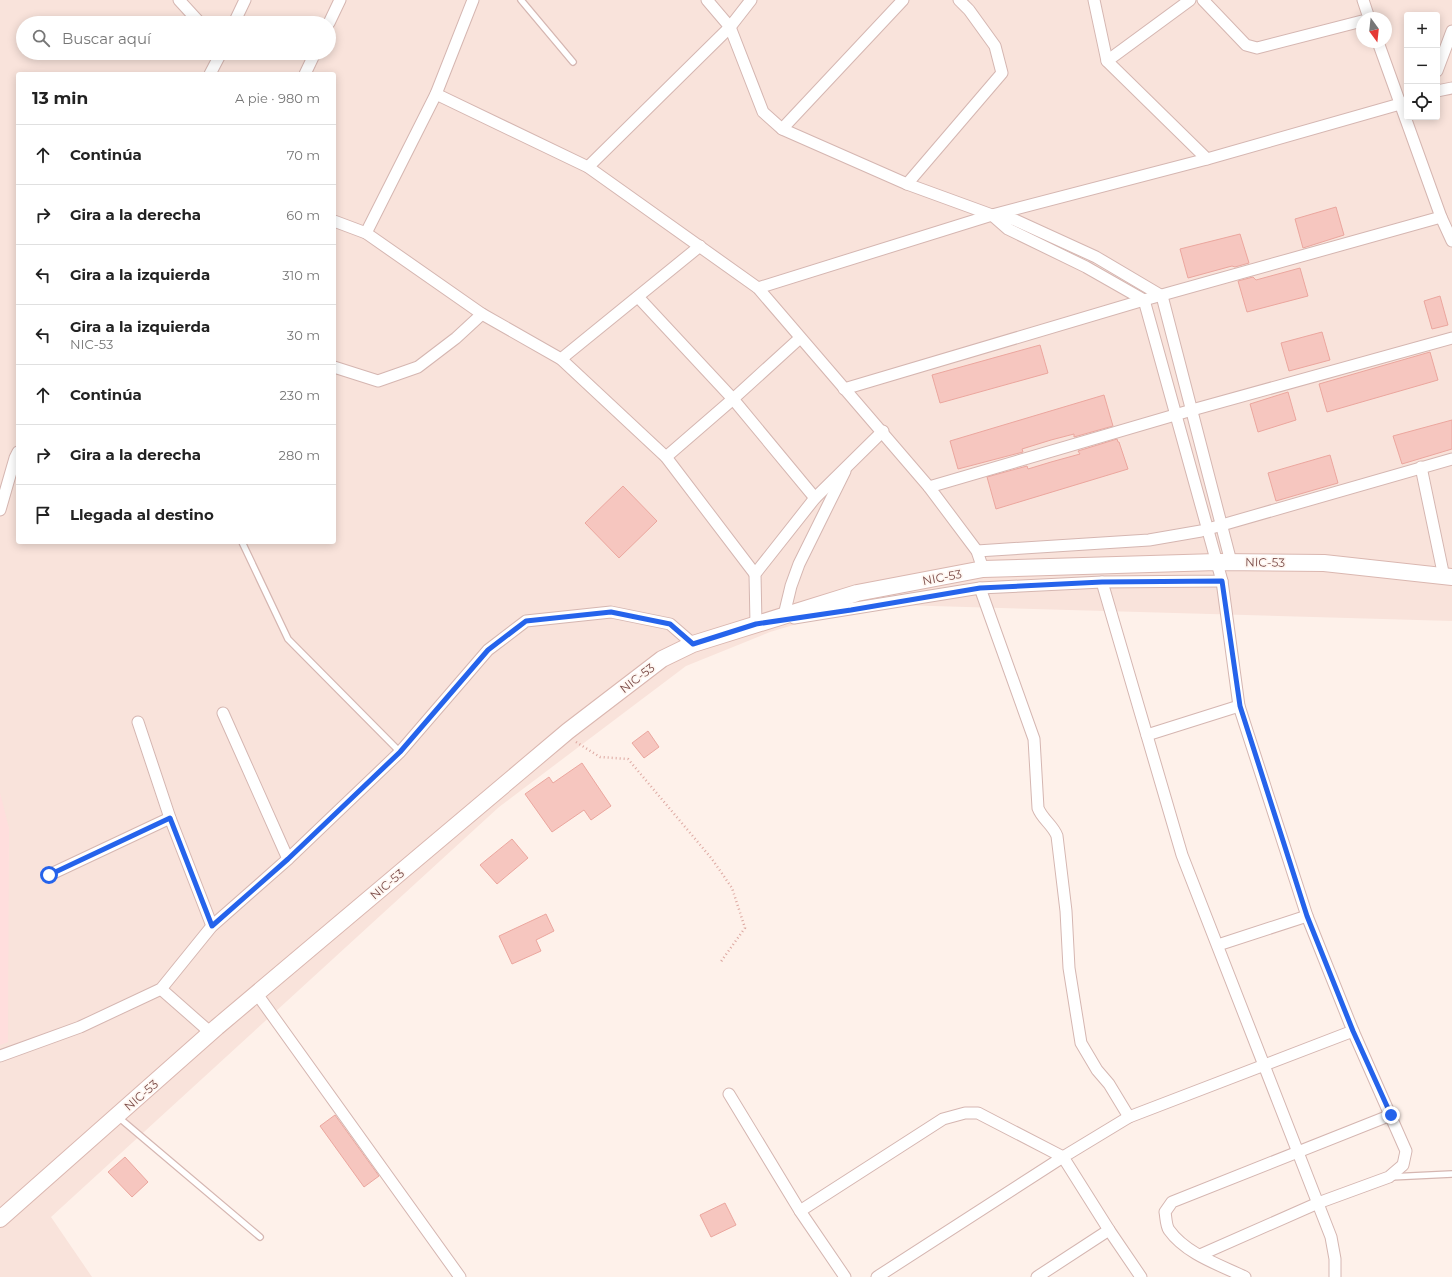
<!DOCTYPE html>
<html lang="es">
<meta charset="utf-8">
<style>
body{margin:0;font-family:Montserrat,sans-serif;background:#f2f2f2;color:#222}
.controls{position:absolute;right:12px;top:12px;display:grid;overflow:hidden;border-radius:4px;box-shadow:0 2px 10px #0003}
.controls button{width:36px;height:36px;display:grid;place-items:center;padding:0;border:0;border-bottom:1px solid #e0e0e0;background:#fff;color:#222;font:20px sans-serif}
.compass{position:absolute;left:1356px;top:12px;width:36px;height:36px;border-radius:50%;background:#fff;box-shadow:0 2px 10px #0003;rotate:165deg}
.stop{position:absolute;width:12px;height:12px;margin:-9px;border:3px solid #2563eb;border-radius:50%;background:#fff}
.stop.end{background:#2563eb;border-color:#fff;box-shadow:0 1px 4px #0008}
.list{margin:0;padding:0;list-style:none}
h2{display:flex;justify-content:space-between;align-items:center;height:52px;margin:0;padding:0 16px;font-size:17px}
h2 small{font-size:13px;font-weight:400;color:#767676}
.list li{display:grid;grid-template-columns:26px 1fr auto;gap:12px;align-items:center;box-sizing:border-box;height:60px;padding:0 16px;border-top:1px solid #e0e0e0}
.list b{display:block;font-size:15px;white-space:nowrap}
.list p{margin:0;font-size:13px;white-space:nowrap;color:#767676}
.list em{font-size:13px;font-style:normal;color:#767676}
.icon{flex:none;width:22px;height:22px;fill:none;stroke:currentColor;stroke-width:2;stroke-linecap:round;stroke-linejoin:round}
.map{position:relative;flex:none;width:1452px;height:1277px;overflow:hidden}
.search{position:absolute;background:#fff;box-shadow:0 2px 10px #0003;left:16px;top:16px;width:320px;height:44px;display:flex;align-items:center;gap:10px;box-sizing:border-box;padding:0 14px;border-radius:22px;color:#767676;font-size:15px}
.panel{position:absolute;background:#fff;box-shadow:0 2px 10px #0003;left:16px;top:72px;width:320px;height:472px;border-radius:4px}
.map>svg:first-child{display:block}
.residential{fill:#f9e3db;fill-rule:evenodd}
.commercial{fill:#ffdedd}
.building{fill:#f6c6bf;stroke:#eba69e}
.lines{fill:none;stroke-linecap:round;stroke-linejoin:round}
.service-casing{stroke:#d5b6b1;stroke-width:8}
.minor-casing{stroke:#d5b6b1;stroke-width:13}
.secondary-casing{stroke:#dab7b0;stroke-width:18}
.path{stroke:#dda8a1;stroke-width:2.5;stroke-dasharray:1 3;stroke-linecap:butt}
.service{stroke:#fff;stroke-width:5.5}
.minor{stroke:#fff;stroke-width:11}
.secondary{stroke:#fff;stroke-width:16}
.route{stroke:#2563eb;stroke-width:5}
.labels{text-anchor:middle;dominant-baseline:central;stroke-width:3.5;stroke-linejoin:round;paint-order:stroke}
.street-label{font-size:12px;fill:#7d4e4a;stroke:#fff7f2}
</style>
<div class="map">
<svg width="1452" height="1277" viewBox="0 0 1452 1277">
<rect width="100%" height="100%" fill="#fef1ea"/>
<path class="residential" d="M0,0H1452V621L863,604L770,632L686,666L499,807L51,1217L92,1277H0ZM1407,15H1437V117H1407ZM1362,18H1386V42H1362ZM23,23H329V53H23ZM18,74H334V542H18Z"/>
<polygon class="commercial" points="0,793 9,828 8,1042 0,1045"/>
<g class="building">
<polygon points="1336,207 1344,235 1303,248 1295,219"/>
<polygon points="1240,234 1249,263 1235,267 1232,266 1188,278 1180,249"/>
<polygon points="1300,268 1308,296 1247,312 1238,281 1253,277 1256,280"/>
<polygon points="1440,296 1448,325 1432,329 1424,301"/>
<polygon points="1322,332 1330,360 1289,371 1281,343"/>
<polygon points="1040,345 1048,373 940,403 932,375"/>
<polygon points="1430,352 1438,380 1327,412 1319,384"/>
<polygon points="1288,392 1296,420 1258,432 1250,404"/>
<polygon points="1104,395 1113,426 1074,437 1074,434 1051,440 1022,449 1023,452 958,469 950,441"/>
<polygon points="1452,420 1452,449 1402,464 1393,436"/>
<polygon points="1117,439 1118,442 1119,442 1128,469 996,509 987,477 1027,466 1028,469 1051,462 1080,454 1078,451"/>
<polygon points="1330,455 1338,483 1276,501 1268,473"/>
<polygon points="623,486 657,521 619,558 585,523"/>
<polygon points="648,731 659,747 644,758 632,743"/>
<polygon points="582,763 611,806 591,820 584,810 552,832 525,794 549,777 553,783"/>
<polygon points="512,839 528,858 497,884 480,865"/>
<polygon points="546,914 554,931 536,940 541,951 512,964 499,936"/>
<polygon points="335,1115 379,1176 364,1187 320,1126"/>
<polygon points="125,1157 148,1182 132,1197 108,1172"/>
<polygon points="725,1203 736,1225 711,1237 700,1215"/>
</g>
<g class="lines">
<g class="service-casing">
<g id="service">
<polyline points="521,0 573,62"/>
<polyline points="242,542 288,639 400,752"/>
<polyline points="117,1116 260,1237"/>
<polyline points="1390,1177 1452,1174"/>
</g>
</g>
<g class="minor-casing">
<g id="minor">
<polyline points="179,0 200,23"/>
<polyline points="707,0 730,27 763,112 782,129 907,184 992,215 1015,220 1096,257 1162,296 1231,562"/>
<polyline points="1094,0 1107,61 1207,159"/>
<polyline points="1203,0 1246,45 1257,48 1362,21"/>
<polyline points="1363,0 1369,18"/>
<polyline points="234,23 245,0"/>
<polyline points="329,23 340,0"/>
<polyline points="1378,42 1441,217 1452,241"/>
<polyline points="1107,61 1190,0"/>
<polyline points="1437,71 1452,31"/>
<polyline points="210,74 221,53"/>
<polyline points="305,74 315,53"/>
<polyline points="1437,91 1452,88"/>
<polyline points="436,94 588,167 758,288 929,487 977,551 983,569"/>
<polyline points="782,129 903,0"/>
<polyline points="588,167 730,27 751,0"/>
<polyline points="907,184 1002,73 995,46 969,10 959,0"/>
<polyline points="334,221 366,233 482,314 561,359 666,457 755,574"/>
<polyline points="366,233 436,94 473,0"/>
<polyline points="758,288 992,215 1207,159 1407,102"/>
<polyline points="638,297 733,399 815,498"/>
<polyline points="561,359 700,246"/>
<polyline points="334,367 378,381 418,367 456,338 482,314"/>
<polyline points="844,389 1144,300 1441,217"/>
<polyline points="666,457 733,399 800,338"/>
<polyline points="1421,467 1444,577"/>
<polyline points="929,487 1192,410 1452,338"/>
<polyline points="0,510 15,458 18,452"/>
<polyline points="977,551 1149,540 1201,531 1452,459"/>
<polyline points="1102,582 1182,855 1331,1237 1335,1259 1335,1277"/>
<path d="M980,588L1034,739L1038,808C1042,819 1053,825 1057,836L1066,911L1069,968L1081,1043L1097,1070L1109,1084L1129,1117"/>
<polyline points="784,615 791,586 799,564 845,471"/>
<polyline points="794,618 980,588 1102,582 1222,581 1144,300 1086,267 1008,229 992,215"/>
<polyline points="763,623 756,624 755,574 815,498 883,431"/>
<polyline points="223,713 288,859"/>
<polyline points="138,722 170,818 212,926"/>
<polyline points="1147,735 1239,706"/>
<polyline points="49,875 170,818"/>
<polyline points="1218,945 1307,916"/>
<polyline points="161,989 211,1033"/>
<polyline points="257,994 460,1277"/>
<polyline points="0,1056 80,1027 161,989 212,926 288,859 400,752 488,650 526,621 611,612 670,624 693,644"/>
<polyline points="729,1094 800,1211"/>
<polyline points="1200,1255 1318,1203 1389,1177 1403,1165 1406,1151 1353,1031"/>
<polyline points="845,1277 800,1211 943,1119 965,1113 978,1113 1063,1157 877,1277"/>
<polyline points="1037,1277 1109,1230"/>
<polyline points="1141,1277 1109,1230 1063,1157 1129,1117 1353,1031 1307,916 1239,706 1222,581"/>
<path d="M1245,1277C1220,1265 1186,1254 1169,1230C1166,1226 1166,1217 1165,1212L1172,1202L1391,1115"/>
</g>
</g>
<g class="secondary-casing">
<polyline id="secondary" points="0,1219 217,1027 568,731 662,659 693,644 857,593 983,569 1217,562 1324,563 1452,577"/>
</g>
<polyline class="path" points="576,742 600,757 628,759 712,859 732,888 745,928 720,963"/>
<use href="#service" class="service"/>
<use href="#minor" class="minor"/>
<use href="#secondary" class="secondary"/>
</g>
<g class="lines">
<polyline class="route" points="49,875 170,818 212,926 288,859 400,752 488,650 526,621 611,612 670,624 693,644 756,624 851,610 980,588 1102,582 1222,581 1240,706 1307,916 1353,1031 1391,1115"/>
</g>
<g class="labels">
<g class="street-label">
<text transform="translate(1265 562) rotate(1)">NIC-53</text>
<text transform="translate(942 577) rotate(-11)">NIC-53</text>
<text transform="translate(637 678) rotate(-38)">NIC-53</text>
<text transform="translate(387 884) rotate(-40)">NIC-53</text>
<text transform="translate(141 1095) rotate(-41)">NIC-53</text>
</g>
</g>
</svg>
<div class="controls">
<button>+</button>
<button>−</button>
<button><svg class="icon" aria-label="locate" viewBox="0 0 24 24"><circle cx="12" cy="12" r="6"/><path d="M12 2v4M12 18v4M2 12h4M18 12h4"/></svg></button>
</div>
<svg class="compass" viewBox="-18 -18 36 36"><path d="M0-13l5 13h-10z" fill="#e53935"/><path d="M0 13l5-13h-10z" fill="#767676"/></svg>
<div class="stop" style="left:49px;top:875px"></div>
<div class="stop end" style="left:1391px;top:1115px"></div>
<div class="search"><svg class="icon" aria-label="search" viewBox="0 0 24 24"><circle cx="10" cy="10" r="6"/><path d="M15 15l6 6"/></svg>Buscar aquí</div>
<section class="panel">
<h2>13 min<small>A pie · 980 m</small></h2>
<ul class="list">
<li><svg class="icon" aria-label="ahead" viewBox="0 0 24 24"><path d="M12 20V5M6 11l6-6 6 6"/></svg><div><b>Continúa</b></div><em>70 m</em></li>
<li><svg class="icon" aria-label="right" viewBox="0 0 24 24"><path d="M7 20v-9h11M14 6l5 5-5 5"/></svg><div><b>Gira a la derecha</b></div><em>60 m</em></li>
<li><svg class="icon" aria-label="left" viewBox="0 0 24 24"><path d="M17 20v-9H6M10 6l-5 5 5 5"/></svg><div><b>Gira a la izquierda</b></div><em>310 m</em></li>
<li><svg class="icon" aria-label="left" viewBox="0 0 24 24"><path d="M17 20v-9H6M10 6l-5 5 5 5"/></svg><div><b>Gira a la izquierda</b><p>NIC-53</p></div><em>30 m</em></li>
<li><svg class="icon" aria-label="ahead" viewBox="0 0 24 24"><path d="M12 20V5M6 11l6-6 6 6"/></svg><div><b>Continúa</b></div><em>230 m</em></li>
<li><svg class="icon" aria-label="right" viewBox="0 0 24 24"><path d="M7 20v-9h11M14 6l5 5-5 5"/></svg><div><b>Gira a la derecha</b></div><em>280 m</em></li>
<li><svg class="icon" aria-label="arrive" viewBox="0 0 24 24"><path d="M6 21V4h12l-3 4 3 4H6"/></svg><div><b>Llegada al destino</b></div></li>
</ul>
</section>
</div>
